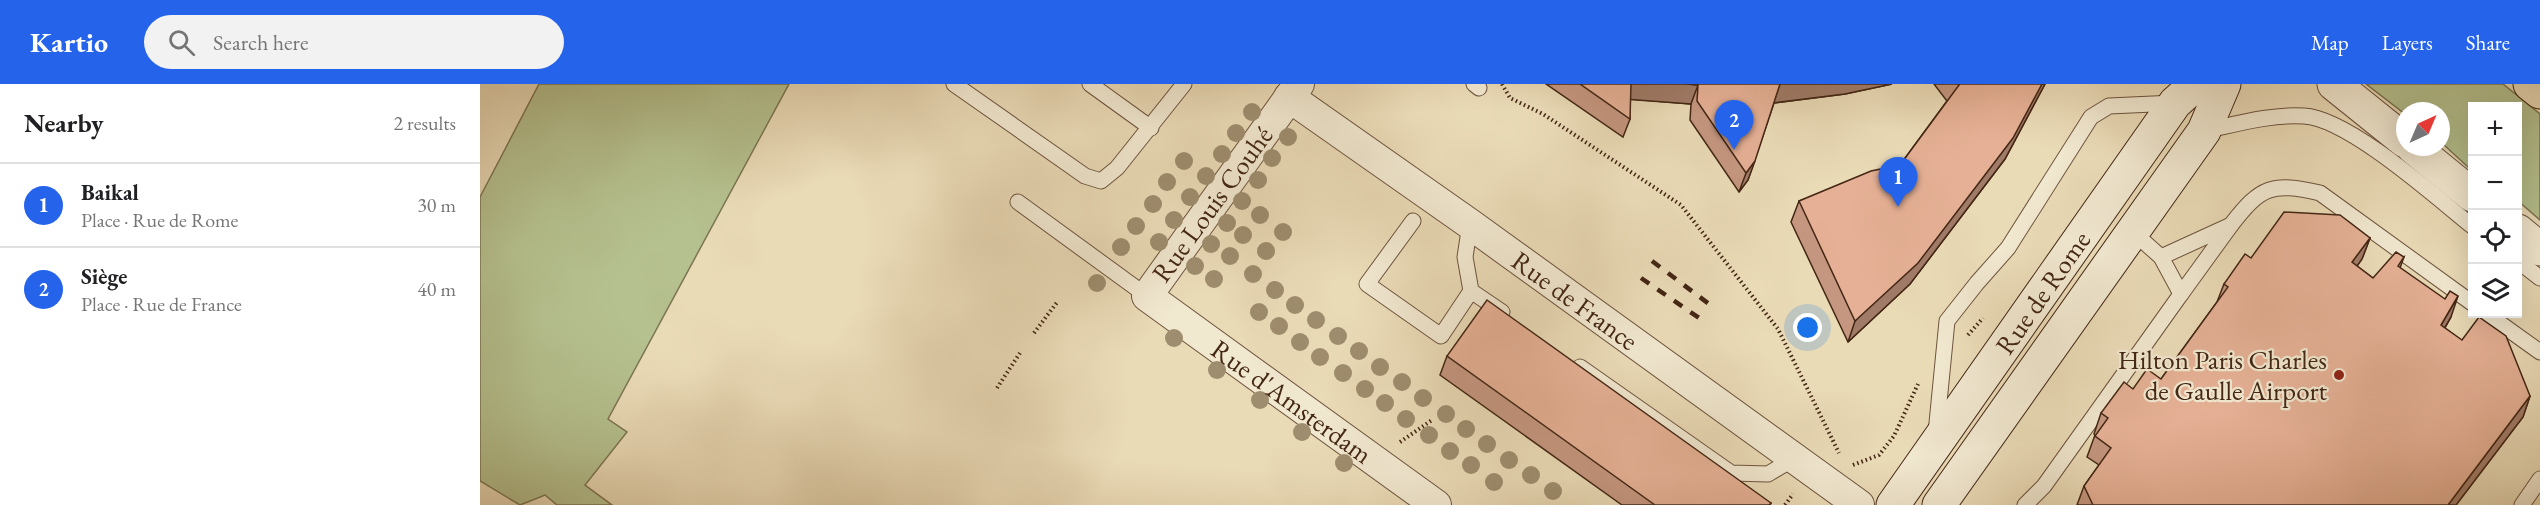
<!DOCTYPE html>
<meta charset="utf-8">
<style>
body{margin:0;font-family:"EB Garamond",serif;background:#f2f2f2;color:#202124}
.controls{position:absolute;right:18px;top:18px;display:grid;overflow:hidden;border-radius:0px;box-shadow:0 6px 24px #0002}
.controls button{width:54px;height:54px;display:grid;place-items:center;padding:0;border:0;border-bottom:2px solid #e0e0e0;background:#fff;color:#202124;font:30px sans-serif}
.compass{position:absolute;left:1916px;top:18px;width:54px;height:54px;border-radius:50%;background:#fff;box-shadow:0 6px 24px #0002;rotate:44deg}
.you{position:absolute;left:1328px;top:244px;width:21px;height:21px;margin:-15px;border:4px solid #fff;border-radius:50%;background:#1a73e8;box-shadow:0 0 0 9px #1a73e833}
.badge{display:grid;place-items:center;width:39px;height:39px;border-radius:50%;background:#2563eb;color:#fff;font-size:20px;font-weight:700}
.pin{position:absolute;translate:-50% -50px;filter:drop-shadow(0 2px 3px #0008)}
.pin::after{content:'';position:absolute;top:32px;width:21px;height:18px;background:inherit;clip-path:polygon(0 0,100% 0,50% 100%)}
.list{margin:0;padding:0;list-style:none}
h2{display:flex;justify-content:space-between;align-items:center;height:78px;margin:0;padding:0 24px;font-size:26px}
h2 small{font-size:20px;font-weight:400;color:#757577}
.list li{display:grid;grid-template-columns:39px 1fr auto;gap:18px;align-items:center;box-sizing:border-box;height:84px;padding:0 24px;border-top:2px solid #e0e0e0}
.list b{display:block;font-size:22px;white-space:nowrap}
.list p{margin:0;font-size:20px;white-space:nowrap;color:#757577}
.list em{font-size:20px;font-style:normal;color:#757577}
.icon{flex:none;width:33px;height:33px;fill:none;stroke:currentColor;stroke-width:2;stroke-linecap:round;stroke-linejoin:round}
.map{position:relative;flex:none;width:2060px;height:421px;overflow:hidden}
header{display:flex;align-items:center;gap:36px;box-sizing:border-box;height:84px;padding:0 30px;background:#2563eb;color:#fff}
header strong{font-size:28px}
nav{display:flex;gap:33px;margin-inline-start:auto;font-size:21px}
.search{width:420px;height:54px;background:#f2f2f2;display:flex;align-items:center;gap:15px;box-sizing:border-box;padding:0 21px;border-radius:33px;color:#757577;font-size:22px}
main{display:flex}
aside{flex:1;background:#fff}
.map>svg:first-child{display:block}
.green{fill:#b5c18f;stroke:#7c7452;stroke-width:1.5}
.lines{fill:none;stroke-linecap:round;stroke-linejoin:round}
.service-casing{stroke:#6d533d;stroke-width:17}
.minor-casing{stroke:#6d533d;stroke-width:32}
.tertiary-casing{stroke:#6d533d;stroke-width:35}
.secondary-casing{stroke:#432614;stroke-width:35}
.primary-casing{stroke:#432614;stroke-width:35}
.path{stroke:#432614;stroke-width:4;stroke-dasharray:1.5 3;stroke-linecap:butt}
.service{stroke:#f1e8d0;stroke-width:15}
.minor{stroke:#f1e8d0;stroke-width:30}
.tertiary{stroke:#f1e8d0;stroke-width:33}
.secondary{stroke:#f1e8d0;stroke-width:33}
.primary{stroke:#eadbb7;stroke-width:33}
.rail{stroke:#432614;stroke-width:4.5;stroke-dasharray:10 10;stroke-linecap:butt}
.tree{fill:#9e8d6e}
.wall{fill:#c59780;stroke:#432614;stroke-width:1.5}
.shaded-wall{fill:#a07b68;stroke:#432614;stroke-width:1.5}
.building{fill:#e5b095;stroke:#432614;stroke-width:1.5}
.poi-dot{fill:#8f2418;stroke:#f1e8d0;stroke-width:2}
.labels{text-anchor:middle;dominant-baseline:central;stroke-width:4.5;stroke-linejoin:round;paint-order:stroke}
.street-label{font-size:27px;fill:#432614;stroke:#f1e8d0}
.poi-label{font-size:27px;fill:#432614;stroke:#f1e8d0;text-anchor:end}
</style>
<header>
<strong>Kartio</strong>
<div class="search"><svg class="icon" aria-label="search" viewBox="0 0 24 24"><circle cx="10" cy="10" r="6"/><path d="M15 15l6 6"/></svg>Search here</div>
<nav><a>Map</a><a>Layers</a><a>Share</a></nav>
</header>
<main>
<aside>
<h2>Nearby<small>2 results</small></h2>
<ul class="list">
<li><span class="badge">1</span><div><b>Baikal</b><p>Place · Rue de Rome</p></div><em>30 m</em></li>
<li><span class="badge">2</span><div><b>Siège</b><p>Place · Rue de France</p></div><em>40 m</em></li>
</ul>
</aside>
<div class="map">
<svg width="2060" height="421" viewBox="0 0 2060 421">
<rect width="100%" height="100%" fill="#eadbb7"/>
<filter id="stains"><feTurbulence type="fractalNoise" baseFrequency=".00333" numOctaves="4"/><feColorMatrix values="0 0 0 0 .2 0 0 0 0 .09 0 0 0 0 .02 0 0 0 .5 -.17"/></filter>
<radialGradient id="worn" r=".72"><stop offset=".6" stop-color="#630" stop-opacity="0"/><stop offset="1" stop-color="#630" stop-opacity=".3"/></radialGradient>
<g class="green">
<polygon points="59,0 309,0 128,335 147,348 105,401 132,421 77,421 65,411 40,421 0,397 0,113"/>
<polygon points="1886,0 2023,0 2060,30 2060,136 2038,117 2038,22 1992,22 1992,80 1989,84 1964,61 1961,27 1925,27 1925,30"/>
</g>
<g class="lines">
<g class="service-casing">
<g id="service">
<polyline points="474,0 605,92 621,97 637,84 704,0"/>
<polyline points="610,0 671,44"/>
<polyline points="994,0 999,4"/>
<path d="M1724,47C1757,40 1791,30 1824,32C1868,34 1956,113 1992,142"/>
<polyline points="538,118 667,212"/>
<polyline points="933,137 887,200 961,252 991,207"/>
<polyline points="990,140 985,173 991,207 1022,228"/>
<path d="M1751,141C1781,102 1792,98 1840,109L1992,219"/>
<polyline points="1681,173 1751,141 1701,210"/>
<polyline points="2038,177 2060,194"/>
<polyline points="2007,230 2060,268"/>
<polyline points="1100,283 1251,389 1288,390 1315,374"/>
<polyline points="1456,349 1467,237 1497,199 1528,164 1611,33 1629,22 1695,19"/>
<polyline points="1545,421 1564,402 1701,210 1681,173 1653,148"/>
<polyline points="2042,421 2060,395"/>
</g>
</g>
<g class="minor-casing">
<g id="minor">
<path id="s1" d="M819,0L667,212L956,421"/>
<path id="s2" d="M809,13L990,140L1379,421"/>
</g>
</g>
<g class="tertiary-casing">
<g id="tertiary">
<polyline points="1854,0 1925,57"/>
<polyline points="1933,63 1992,111"/>
<polyline points="2038,147 2060,165"/>
</g>
</g>
<g class="secondary-casing">
<g id="secondary">
<path id="s3" d="M1413,421L1695,19L1716,0"/>
<polyline points="1459,421 1724,47 1744,0"/>
</g>
</g>
<g class="primary-casing">
<polyline id="primary" points="2050,0 2060,8"/>
</g>
<g class="path">
<polyline points="1022,0 1030,14 1063,30 1201,121 1298,245 1359,369"/>
<polyline points="554,249 578,217"/>
<polyline points="1488,251 1503,234"/>
<polyline points="517,304 540,269"/>
<polyline points="920,358 952,336"/>
<polyline points="1373,381 1399,371 1414,352 1438,300"/>
<polyline points="1305,421 1313,410"/>
</g>
<use href="#service" class="service"/>
<use href="#minor" class="minor"/>
<use href="#tertiary" class="tertiary"/>
<use href="#secondary" class="secondary"/>
<use href="#primary" class="primary"/>
<g class="rail">
<polyline points="1172,177 1233,223"/>
<polyline points="1161,194 1222,236"/>
</g>
</g>
<g class="tree">
<circle cx="772" cy="28" r="9"/>
<circle cx="756" cy="49" r="9"/>
<circle cx="808" cy="53" r="9"/>
<circle cx="742" cy="70" r="9"/>
<circle cx="792" cy="74" r="9"/>
<circle cx="704" cy="77" r="9"/>
<circle cx="726" cy="92" r="9"/>
<circle cx="778" cy="96" r="9"/>
<circle cx="687" cy="98" r="9"/>
<circle cx="710" cy="113" r="9"/>
<circle cx="762" cy="117" r="9"/>
<circle cx="673" cy="120" r="9"/>
<circle cx="780" cy="131" r="9"/>
<circle cx="694" cy="136" r="9"/>
<circle cx="747" cy="139" r="9"/>
<circle cx="656" cy="142" r="9"/>
<circle cx="803" cy="148" r="9"/>
<circle cx="763" cy="151" r="9"/>
<circle cx="679" cy="158" r="9"/>
<circle cx="731" cy="160" r="9"/>
<circle cx="641" cy="163" r="9"/>
<circle cx="786" cy="167" r="9"/>
<circle cx="750" cy="172" r="9"/>
<circle cx="715" cy="182" r="9"/>
<circle cx="773" cy="190" r="9"/>
<circle cx="734" cy="195" r="9"/>
<circle cx="617" cy="199" r="9"/>
<circle cx="795" cy="206" r="9"/>
<circle cx="815" cy="221" r="9"/>
<circle cx="779" cy="228" r="9"/>
<circle cx="836" cy="236" r="9"/>
<circle cx="799" cy="242" r="9"/>
<circle cx="858" cy="252" r="9"/>
<circle cx="694" cy="254" r="9"/>
<circle cx="820" cy="258" r="9"/>
<circle cx="879" cy="267" r="9"/>
<circle cx="840" cy="273" r="9"/>
<circle cx="900" cy="283" r="9"/>
<circle cx="737" cy="286" r="9"/>
<circle cx="863" cy="289" r="9"/>
<circle cx="922" cy="298" r="9"/>
<circle cx="885" cy="305" r="9"/>
<circle cx="943" cy="314" r="9"/>
<circle cx="780" cy="316" r="9"/>
<circle cx="905" cy="319" r="9"/>
<circle cx="966" cy="330" r="9"/>
<circle cx="926" cy="335" r="9"/>
<circle cx="986" cy="345" r="9"/>
<circle cx="822" cy="348" r="9"/>
<circle cx="949" cy="351" r="9"/>
<circle cx="1007" cy="360" r="9"/>
<circle cx="970" cy="367" r="9"/>
<circle cx="1029" cy="376" r="9"/>
<circle cx="864" cy="379" r="9"/>
<circle cx="991" cy="381" r="9"/>
<circle cx="1051" cy="391" r="9"/>
<circle cx="1014" cy="398" r="9"/>
<circle cx="1073" cy="407" r="9"/>
</g>
<g class="wall">
<polygon points="1066,0 1412,0 1365,10 1294,19 1268,96 1259,108 1210,36 1211,20 1150,15 1150,35 1143,53"/>
<polygon points="1454,0 1565,0 1525,75 1430,200 1368,258 1311,138 1319,117 1420,81 1467,17"/>
<polygon points="1890,154 1882,175 1877,182 1893,194 1924,173 1920,184 1971,233 1965,244 2050,312 2043,333 1976,421 1597,421 1604,402 1619,381 1607,373 1615,351 1614,350 1621,329 1653,305 1681,295 1737,218 1744,200 1771,174"/>
<polygon points="967,272 1291,419 1290,421 1142,421 960,291"/>
</g>
<g class="shaded-wall">
<polygon points="1149,0 1207,0 1218,1 1211,20 1144,15"/>
<polygon points="1300,0 1412,0 1365,10 1293,19"/>
<polygon points="1562,0 1565,0 1525,75 1430,200 1368,258 1375,237"/>
<polygon points="1275,77 1268,96 1259,108 1266,89"/>
<polygon points="1890,154 1882,175 1865,199 1872,178"/>
<polygon points="1978,212 1971,233 1954,262 1961,241"/>
<polygon points="2050,312 2043,333 1976,421 1968,421"/>
</g>
<g class="building">
<polygon points="1100,0 1151,0 1150,35"/>
<polygon points="1207,0 1300,0 1275,77 1266,89 1217,17 1218,1"/>
<polygon points="1478,0 1562,0 1533,54 1438,179 1375,237 1319,117 1391,87 1420,81 1479,1"/>
<polygon points="1804,128 1860,131 1890,154 1872,178 1893,194 1916,168 1924,173 1918,182 1965,215 1970,207 1978,212 1961,241 1982,256 1999,233 2026,252 2050,312 1968,421 1613,421 1604,402 1631,364 1615,352 1628,334 1621,329 1644,298 1653,305 1667,285 1681,295 1748,203 1744,200 1765,170 1771,174"/>
<polygon points="1007,216 1291,419 1289,421 1175,421 967,272"/>
</g>
<circle class="poi-dot" cx="1859" cy="291" r="6"/>
<g class="labels">
<g class="street-label">
<text transform="translate(732 120) rotate(-54)">Rue Louis Couhé</text>
<text stroke="none"><textPath href="#s3" startOffset="260">Rue de Rome</textPath></text>
<text stroke="none"><textPath href="#s2" startOffset="351">Rue de France</textPath></text>
<text stroke="none"><textPath href="#s1" startOffset="440">Rue d'Amsterdam</textPath></text>
</g>
<g class="poi-label">
<text x="1847" y="275">Hilton Paris Charles<tspan x="1847" dy="31">de Gaulle Airport</tspan></text>
</g>
</g>
<rect width="100%" height="100%" filter="url(#stains)"/>
<rect width="100%" height="100%" fill="url(#worn)"/>
</svg>
<div class="controls">
<button>+</button>
<button>−</button>
<button><svg class="icon" aria-label="locate" viewBox="0 0 24 24"><circle cx="12" cy="12" r="6"/><path d="M12 2v4M12 18v4M2 12h4M18 12h4"/></svg></button>
<button><svg class="icon" aria-label="layers" viewBox="0 0 24 24"><path d="M12 4l9 5-9 5-9-5zM3 14l9 5 9-5"/></svg></button>
</div>
<svg class="compass" viewBox="-18 -18 36 36"><path d="M0-13l5 13h-10z" fill="#e53935"/><path d="M0 13l5-13h-10z" fill="#757577"/></svg>
<div class="you"></div>
<div class="pin badge" style="left:1418px;top:123px">1</div>
<div class="pin badge" style="left:1254px;top:66px">2</div>
</div>
</main>
